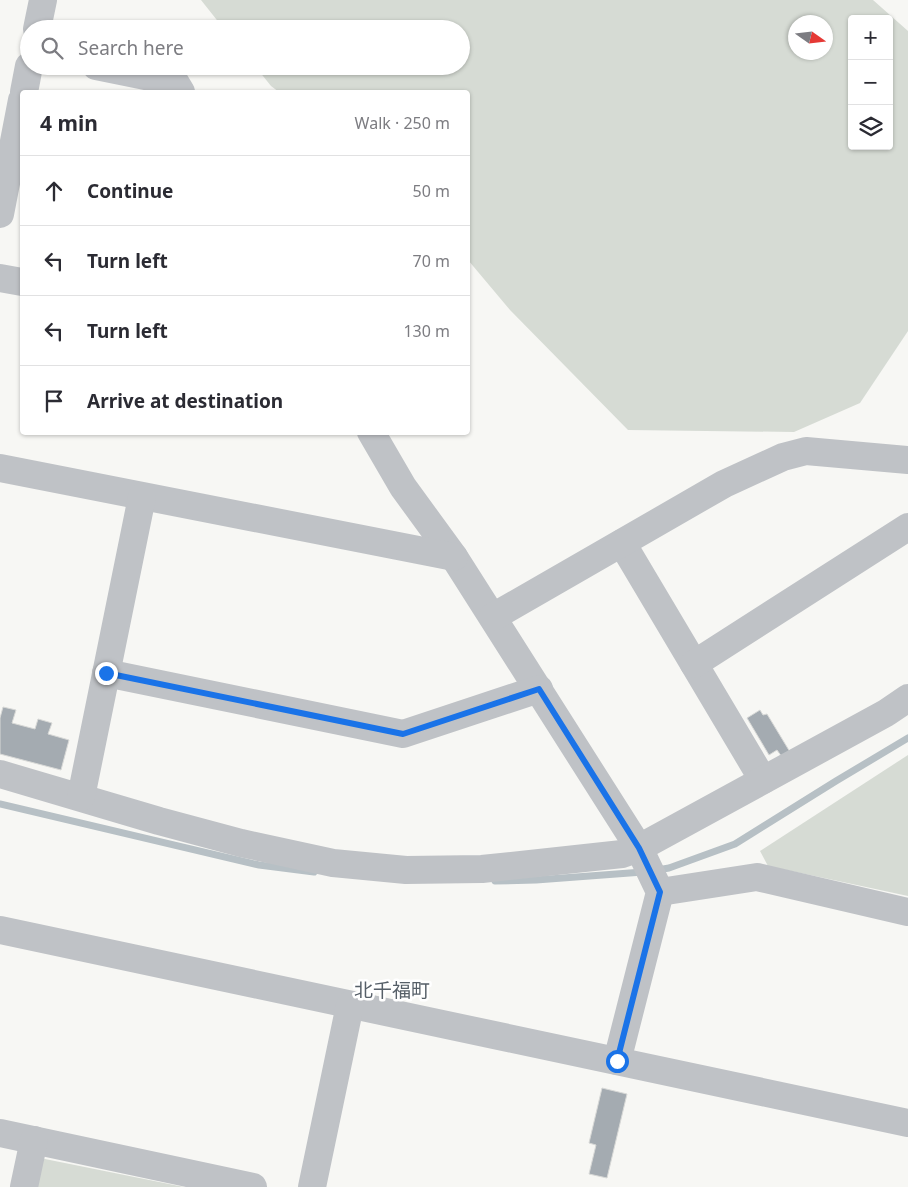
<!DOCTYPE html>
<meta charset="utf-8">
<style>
body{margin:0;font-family:"Noto Sans","Noto Sans JP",sans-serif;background:#f7f7f7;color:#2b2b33}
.controls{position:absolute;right:15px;top:15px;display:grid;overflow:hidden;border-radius:5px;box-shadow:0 1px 4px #0004}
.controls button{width:45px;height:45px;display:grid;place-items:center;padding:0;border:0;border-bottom:1px solid #e1e1e2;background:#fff;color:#2b2b33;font:25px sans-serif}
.compass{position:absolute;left:788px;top:15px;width:45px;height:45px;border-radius:50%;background:#fff;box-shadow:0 1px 4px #0004;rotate:104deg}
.stop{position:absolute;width:15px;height:15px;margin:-11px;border:4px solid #1a73e8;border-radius:50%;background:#fff}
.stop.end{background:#1a73e8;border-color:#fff;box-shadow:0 1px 5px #0008}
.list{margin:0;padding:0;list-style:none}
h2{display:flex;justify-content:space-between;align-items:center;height:65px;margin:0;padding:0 20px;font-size:21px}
h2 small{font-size:16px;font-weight:400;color:#7c7c81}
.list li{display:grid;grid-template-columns:32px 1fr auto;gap:15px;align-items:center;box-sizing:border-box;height:70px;padding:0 20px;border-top:1px solid #e1e1e2}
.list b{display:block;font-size:19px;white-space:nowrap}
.list em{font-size:16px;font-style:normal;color:#7c7c81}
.icon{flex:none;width:28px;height:28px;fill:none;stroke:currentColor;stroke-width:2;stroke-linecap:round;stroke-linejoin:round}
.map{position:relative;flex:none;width:908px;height:1187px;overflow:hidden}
.search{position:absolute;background:#fff;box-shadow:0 1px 4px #0004;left:20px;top:20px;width:450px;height:55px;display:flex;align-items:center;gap:12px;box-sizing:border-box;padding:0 18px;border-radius:28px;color:#7c7c81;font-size:19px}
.panel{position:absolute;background:#fff;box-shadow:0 1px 4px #0004;left:20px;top:90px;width:450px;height:345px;border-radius:5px}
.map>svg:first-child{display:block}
.green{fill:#d6dbd4;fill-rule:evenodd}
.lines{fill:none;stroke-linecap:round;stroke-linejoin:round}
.stream{stroke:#b7c0c5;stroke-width:7}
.building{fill:#a4abb1;stroke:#d8d9d7}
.minor{stroke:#bfc2c6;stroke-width:28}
.route{stroke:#1a73e8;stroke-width:6}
.labels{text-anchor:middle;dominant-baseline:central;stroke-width:5;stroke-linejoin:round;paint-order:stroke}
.quarter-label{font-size:19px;fill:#565f68;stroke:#fff}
</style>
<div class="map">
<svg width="908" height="1187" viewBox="0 0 908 1187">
<rect width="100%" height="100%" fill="#f7f7f4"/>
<g class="green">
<path d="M201,0H873L908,31V331L860,403L794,432L628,430L510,310L468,260V92H279L271,86L255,66H461V29H224ZM852,19H889V146H852ZM826,22V52H796V22Z"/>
<polygon points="908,755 908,896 768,866 760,851"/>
<polygon points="40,1158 184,1187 34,1187"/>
</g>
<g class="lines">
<g class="stream">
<polyline points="0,804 259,865 314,872"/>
<polyline points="657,870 669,868 735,844 836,781 908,738"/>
<polyline points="495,881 536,880 643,872"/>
</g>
</g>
<g class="building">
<polygon points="3,707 16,710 12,723 35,729 38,719 52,723 48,734 69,740 61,770 0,754 0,718"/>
<polygon points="760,710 763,715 767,714 790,752 782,757 777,750 769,755 747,718"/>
<polygon points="602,1088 627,1094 607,1178 589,1174 596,1145 589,1143"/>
</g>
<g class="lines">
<g class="minor">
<polyline points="37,29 43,0"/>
<polyline points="96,66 175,82 181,92"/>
<polyline points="24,92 29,66"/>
<polyline points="0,214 22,100"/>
<polyline points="0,278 22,282"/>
<polyline points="371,432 403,487 454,557 639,848 660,892 617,1061"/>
<polyline points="0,468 454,557"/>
<polyline points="622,543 763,780"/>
<polyline points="493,617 724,484 783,457 806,451 908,460"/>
<polyline points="694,664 908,527"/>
<polyline points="106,673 403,734 539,689"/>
<polyline points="0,774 159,821 241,843 333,863 406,870 482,869 622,854 639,848 886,713 908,698"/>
<polyline points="81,797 142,497"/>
<polyline points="660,892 757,877 908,912"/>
<polyline points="0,930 908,1123"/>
<polyline points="0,1133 253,1187"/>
<polyline points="24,1187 34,1140"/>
<polyline points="312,1187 350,1005"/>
</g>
</g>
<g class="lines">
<polyline class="route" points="106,673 403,734 539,689 639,848 660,892 617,1061"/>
</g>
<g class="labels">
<g class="quarter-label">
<text x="392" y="990">北千福町</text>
</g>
</g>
</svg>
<div class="controls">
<button>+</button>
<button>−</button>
<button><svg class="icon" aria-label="layers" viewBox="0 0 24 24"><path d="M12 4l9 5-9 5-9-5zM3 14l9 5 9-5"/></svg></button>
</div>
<svg class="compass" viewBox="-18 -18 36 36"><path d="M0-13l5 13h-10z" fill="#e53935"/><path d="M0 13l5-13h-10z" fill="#7c7c81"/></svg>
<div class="stop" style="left:617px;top:1061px"></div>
<div class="stop end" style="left:106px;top:673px"></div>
<div class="search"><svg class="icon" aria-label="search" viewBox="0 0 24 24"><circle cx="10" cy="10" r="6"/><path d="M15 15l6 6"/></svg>Search here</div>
<section class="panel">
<h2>4 min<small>Walk · 250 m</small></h2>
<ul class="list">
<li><svg class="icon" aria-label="ahead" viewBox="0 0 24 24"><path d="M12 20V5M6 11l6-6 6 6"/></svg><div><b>Continue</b></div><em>50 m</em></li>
<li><svg class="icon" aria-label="left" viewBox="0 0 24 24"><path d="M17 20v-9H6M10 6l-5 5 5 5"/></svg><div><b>Turn left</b></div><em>70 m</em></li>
<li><svg class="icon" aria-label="left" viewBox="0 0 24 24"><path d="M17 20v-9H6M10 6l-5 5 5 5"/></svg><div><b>Turn left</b></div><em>130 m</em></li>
<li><svg class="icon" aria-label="arrive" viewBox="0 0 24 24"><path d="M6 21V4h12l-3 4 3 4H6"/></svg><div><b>Arrive at destination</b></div></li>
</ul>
</section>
</div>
